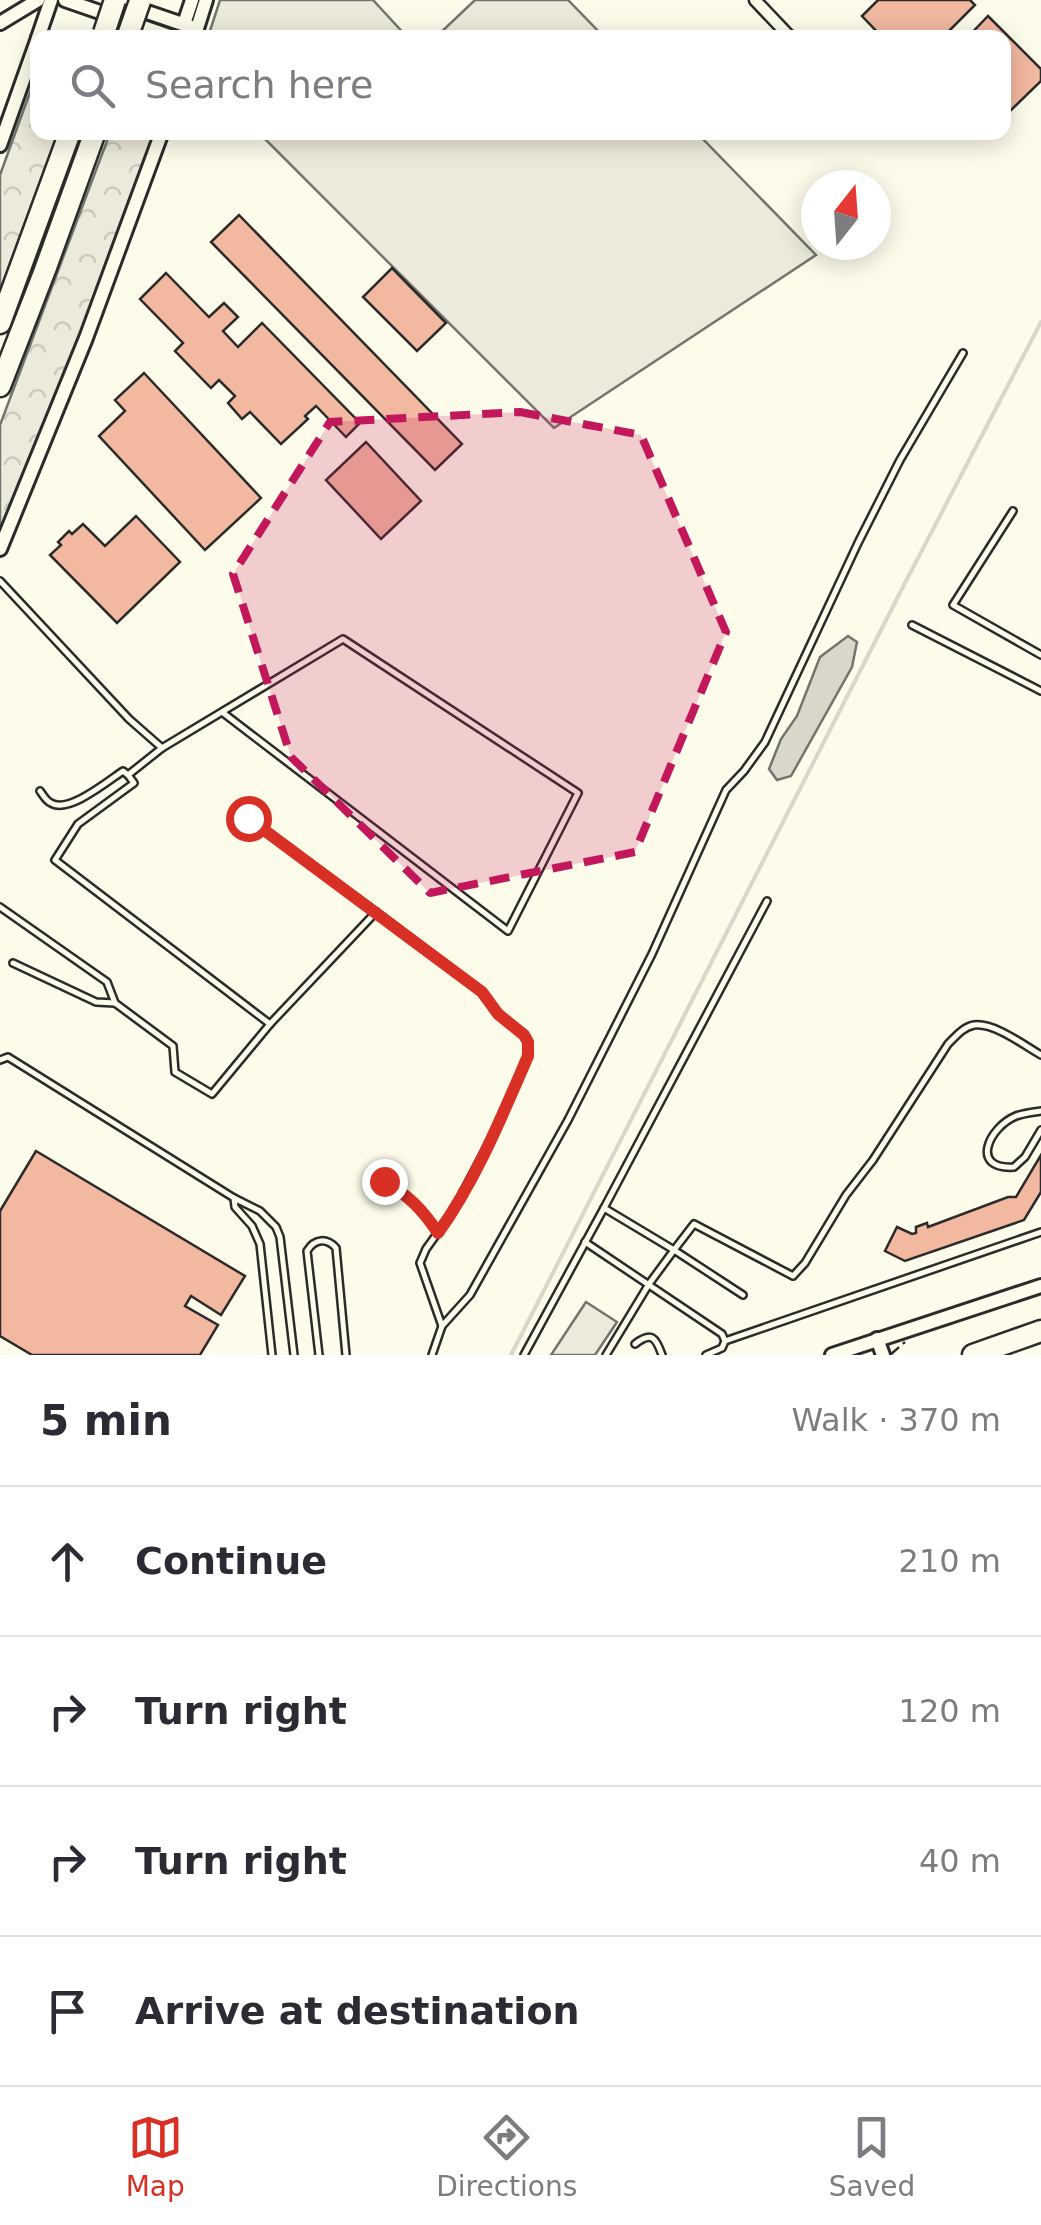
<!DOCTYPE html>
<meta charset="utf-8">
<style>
body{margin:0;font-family:"DejaVu Sans",sans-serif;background:#f2f2f3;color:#2b2b33}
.compass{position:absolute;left:801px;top:170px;width:90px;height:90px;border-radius:50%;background:#fff;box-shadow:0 5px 25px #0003;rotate:17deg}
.stop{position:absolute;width:30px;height:30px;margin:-22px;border:8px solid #d93025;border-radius:50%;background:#fff}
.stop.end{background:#d93025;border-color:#fff;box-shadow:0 2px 10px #0008}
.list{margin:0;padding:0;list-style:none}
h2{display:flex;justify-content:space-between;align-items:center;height:130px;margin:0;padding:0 40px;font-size:42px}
h2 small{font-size:32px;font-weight:400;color:#7c7c81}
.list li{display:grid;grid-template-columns:65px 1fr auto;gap:30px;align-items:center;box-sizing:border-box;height:150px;padding:0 40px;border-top:2px solid #e1e1e2}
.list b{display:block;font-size:38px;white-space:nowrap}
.list em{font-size:32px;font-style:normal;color:#7c7c81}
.icon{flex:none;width:55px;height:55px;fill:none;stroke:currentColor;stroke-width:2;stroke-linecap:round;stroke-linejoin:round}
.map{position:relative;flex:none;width:1041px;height:1355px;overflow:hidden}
.search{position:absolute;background:#fff;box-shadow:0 5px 25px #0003;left:30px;right:30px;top:30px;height:110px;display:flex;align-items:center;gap:25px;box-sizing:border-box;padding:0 35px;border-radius:20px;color:#7c7c81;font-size:38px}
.sheet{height:730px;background:#fff}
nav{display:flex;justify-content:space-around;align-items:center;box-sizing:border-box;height:140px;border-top:2px solid #e1e1e2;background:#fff;font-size:28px;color:#7c7c81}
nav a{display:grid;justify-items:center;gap:5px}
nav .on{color:#d93025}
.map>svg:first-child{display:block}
.green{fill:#ecebdb;stroke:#74746e;stroke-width:2.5}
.park{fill:url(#park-crowns);stroke:#74746e;stroke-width:2.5}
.water{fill:#d8d7c9;stroke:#74746e;stroke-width:2.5}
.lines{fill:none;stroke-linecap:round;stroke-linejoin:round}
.stream{stroke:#d8d7c9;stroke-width:4}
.building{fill:#f2b8a0;stroke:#2b2b2b;stroke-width:2.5}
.service-casing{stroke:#2b2b2b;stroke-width:10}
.minor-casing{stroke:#2b2b2b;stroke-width:15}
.tertiary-casing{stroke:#2b2b2b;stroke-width:18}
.motorway-casing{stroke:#2b2b2b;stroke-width:25}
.service{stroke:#fdfbea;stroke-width:5}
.minor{stroke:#fdfbea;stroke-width:10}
.tertiary{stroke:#fdfbea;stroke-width:12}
.motorway{stroke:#fdfbea;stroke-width:20}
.motorway-bridge-casing{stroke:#2b2b2b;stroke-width:25;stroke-linecap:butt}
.motorway-bridge{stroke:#fdfbea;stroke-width:20}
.fence{stroke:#2b2b2b;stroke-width:2.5;stroke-dasharray:12 5;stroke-linecap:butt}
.route{stroke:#d93025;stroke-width:12}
.marked{fill:#c2185b;fill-opacity:0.2;stroke:#c2185b;stroke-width:8;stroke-dasharray:20 12;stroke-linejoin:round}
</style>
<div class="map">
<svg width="1041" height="1355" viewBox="0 0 1041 1355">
<defs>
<pattern id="park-crowns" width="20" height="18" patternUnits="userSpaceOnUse" patternTransform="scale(2.5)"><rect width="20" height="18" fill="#ecebdb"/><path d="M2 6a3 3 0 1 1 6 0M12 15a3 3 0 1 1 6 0" fill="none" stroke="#cbcabc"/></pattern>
</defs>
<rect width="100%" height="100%" fill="#fdfbea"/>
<g class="green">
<polygon points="220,0 373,0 407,37 208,37"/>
<polygon points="475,0 568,0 604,37 436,37"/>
<polygon points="259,133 697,133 816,255 554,428"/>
<polygon points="586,1302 617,1322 595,1355 551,1355"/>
</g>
<g class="park">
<polygon points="37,73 38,132 58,133 0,291 0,175"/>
<polygon points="110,133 156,133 75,352 0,532 0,425"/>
</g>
<polygon class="water" points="848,636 857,642 852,667 791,776 777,780 769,769 781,739 797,716 820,657"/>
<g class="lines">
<polyline class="stream" points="511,1355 905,583 1041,322"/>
</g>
<g class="building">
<polygon points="878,0 970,0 975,5 942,38 883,38 862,16"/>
<polygon points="988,16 1041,69 1041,81 1006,115 1004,113 1004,38 967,38"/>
<polygon points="239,215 462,444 435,470 211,242"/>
<polygon points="392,268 446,323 417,351 363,297"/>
<polygon points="166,273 209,317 224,303 238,317 223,331 238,347 262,323 360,423 346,437 316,406 305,416 308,419 281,444 250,412 242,419 228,403 235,396 219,380 211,388 175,351 183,343 140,299"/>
<polygon points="144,373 261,498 205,550 99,436 125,411 115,400"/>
<polygon points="366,442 421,501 381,539 326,480"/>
<polygon points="136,516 180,562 117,623 50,555 61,545 58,542 69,531 72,534 83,524 105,546"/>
<polygon points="36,1151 245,1276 221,1315 191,1296 185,1306 218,1325 200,1355 32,1355 0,1336 0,1211"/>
<polygon points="1041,1155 1041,1192 1024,1220 905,1261 885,1251 897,1227 912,1234 916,1233 916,1227 927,1223 928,1227 1008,1197 1016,1197"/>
</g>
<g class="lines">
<g class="service-casing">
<g id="service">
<polyline points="1013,511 953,605 1041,655"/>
<polyline points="0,581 129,719 162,748 343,639 578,793 508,931 222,712"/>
<polyline points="912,625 1041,691"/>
<polyline points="128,775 134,783 78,824 55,860 270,1024 376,912 248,818"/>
<path d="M40,791C43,795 46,801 51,803C68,814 108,781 123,771L128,775L162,748"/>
<path d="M767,901L604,1208L674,1250L694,1224L793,1276L805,1263L846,1195L873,1160L948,1044C956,1036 963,1027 974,1025C994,1022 1025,1046 1041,1055"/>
<polyline points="0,907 107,982 115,1003 173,1046 175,1072 212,1094 270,1024"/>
<polyline points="376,912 482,992 498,1014 524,1035 528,1042 528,1056 493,1135 452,1213 426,1249 420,1263 442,1326"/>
<polyline points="13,963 96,1002 115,1003"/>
<polyline points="0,1060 8,1057 234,1198 260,1211 276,1227 280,1237 294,1355"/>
<path d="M1041,1111C1033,1112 1024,1113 1016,1116C989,1127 969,1170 1014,1167L1025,1157L1041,1130"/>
<path d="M384,1181C408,1195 423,1210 437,1233"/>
<polyline points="234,1198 235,1207 252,1226 260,1244 272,1355"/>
<polyline points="585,1242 722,1334 725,1341 722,1348 706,1355"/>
<polyline points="725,1341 1041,1232"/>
<path d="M635,1344C652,1331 656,1338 662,1355"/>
<path d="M319,1355L307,1251C315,1238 327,1238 336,1248L346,1355"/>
<polyline points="432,1355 442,1326 470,1295 568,1120 652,954 726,790 744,771 765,742 858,543 900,460 963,353"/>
<polyline points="524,1355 604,1208"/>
<polyline points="606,1355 649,1284 674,1250 743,1295"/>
</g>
</g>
<g class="minor-casing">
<polyline id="minor" points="755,0 791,38"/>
</g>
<g class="tertiary-casing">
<g id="tertiary">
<polyline points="65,0 175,38"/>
<polyline points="112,0 197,29"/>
<polyline points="0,23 38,0"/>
<polyline points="184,24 192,0"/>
<polyline points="38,38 51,0"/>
<polyline points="194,38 206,0"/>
<polyline points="0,145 38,38"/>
<polyline points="0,549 86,338 162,132"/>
<polyline points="877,1339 883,1355"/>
<polyline points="832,1355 1041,1286"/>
</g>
</g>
<g class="motorway-casing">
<g id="motorway">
<polyline points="0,323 70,132"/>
<polyline points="0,386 45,270 95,132"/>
<polyline points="973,1355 1041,1331"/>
</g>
</g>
<use href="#service" class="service"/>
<use href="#minor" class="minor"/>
<use href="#tertiary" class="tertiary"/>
<use href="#motorway" class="motorway"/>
<g class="motorway-bridge-casing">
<g id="motorway-bridge">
<polyline points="104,33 115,0"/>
<polyline points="127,38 140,1"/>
</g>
</g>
<use href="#motorway-bridge" class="motorway-bridge"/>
<polyline class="fence" points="890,1355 905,1342"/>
</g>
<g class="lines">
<path class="route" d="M248,818L482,992L498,1014L524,1035L528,1042V1056C502,1116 476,1180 438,1233C423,1210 408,1195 384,1181"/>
</g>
<path class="marked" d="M520,412L641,435L726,632L635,852L430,893L291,757L233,574L330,422Z"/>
</svg>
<svg class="compass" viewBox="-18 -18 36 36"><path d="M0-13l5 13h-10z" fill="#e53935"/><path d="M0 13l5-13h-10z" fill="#7c7c81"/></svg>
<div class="stop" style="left:248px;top:818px"></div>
<div class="stop end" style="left:384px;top:1181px"></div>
<div class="search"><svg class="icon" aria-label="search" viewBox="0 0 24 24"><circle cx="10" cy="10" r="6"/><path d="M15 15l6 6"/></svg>Search here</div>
</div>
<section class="sheet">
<h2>5 min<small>Walk · 370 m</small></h2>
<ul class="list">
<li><svg class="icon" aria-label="ahead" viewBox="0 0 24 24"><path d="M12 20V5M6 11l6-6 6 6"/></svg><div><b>Continue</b></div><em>210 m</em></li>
<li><svg class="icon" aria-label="right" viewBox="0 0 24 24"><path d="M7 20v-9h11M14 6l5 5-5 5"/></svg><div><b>Turn right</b></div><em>120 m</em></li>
<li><svg class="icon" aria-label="right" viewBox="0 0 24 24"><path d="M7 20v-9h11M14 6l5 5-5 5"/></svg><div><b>Turn right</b></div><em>40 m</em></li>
<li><svg class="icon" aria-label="arrive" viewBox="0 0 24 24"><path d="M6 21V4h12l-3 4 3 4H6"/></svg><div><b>Arrive at destination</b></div></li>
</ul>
</section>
<nav>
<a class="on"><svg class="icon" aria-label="map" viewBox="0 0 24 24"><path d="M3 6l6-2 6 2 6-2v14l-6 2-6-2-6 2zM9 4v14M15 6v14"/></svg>Map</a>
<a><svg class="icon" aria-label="directions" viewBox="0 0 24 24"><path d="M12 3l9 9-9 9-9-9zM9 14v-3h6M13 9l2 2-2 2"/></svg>Directions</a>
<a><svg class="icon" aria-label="saved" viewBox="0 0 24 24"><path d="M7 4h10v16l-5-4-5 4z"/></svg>Saved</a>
</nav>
